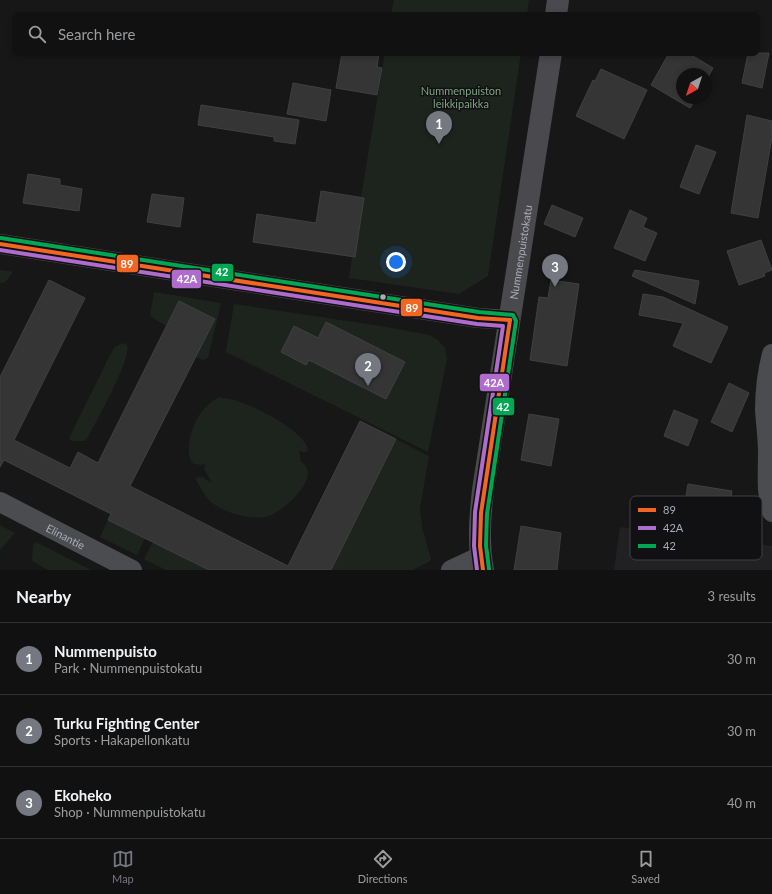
<!DOCTYPE html>
<meta charset="utf-8">
<style>
body{margin:0;font-family:Lato,sans-serif;background:#1e1f1f;color:#f1f3f6}
.compass{position:absolute;left:676px;top:68px;width:36px;height:36px;border-radius:50%;background:#111;box-shadow:0 2px 6px #0003;rotate:219deg}
.you{position:absolute;left:396px;top:262px;width:14px;height:14px;margin:-10px;border:3px solid #fff;border-radius:50%;background:#1a73e8;box-shadow:0 0 0 6px #1a73e833}
.badge{display:grid;place-items:center;width:26px;height:26px;border-radius:50%;background:#757880;color:#fff;font-size:13px;font-weight:700}
.pin{position:absolute;translate:-50% -33px;filter:drop-shadow(0 1px 2px #0008)}
.pin::after{content:'';position:absolute;top:21px;width:14px;height:12px;background:inherit;clip-path:polygon(0 0,100% 0,50% 100%)}
.list{margin:0;padding:0;list-style:none}
h2{display:flex;justify-content:space-between;align-items:center;height:52px;margin:0;padding:0 16px;font-size:17px}
h2 small{font-size:13px;font-weight:400;color:#9c9d9f}
.list li{display:grid;grid-template-columns:26px 1fr auto;gap:12px;align-items:center;box-sizing:border-box;height:72px;padding:0 16px;border-top:1px solid #303131}
.list b{display:block;font-size:15px;white-space:nowrap}
.list p{margin:0;font-size:13px;white-space:nowrap;color:#9c9d9f}
.list em{font-size:13px;font-style:normal;color:#9c9d9f}
.icon{flex:none;width:22px;height:22px;fill:none;stroke:currentColor;stroke-width:2;stroke-linecap:round;stroke-linejoin:round}
.map{position:relative;flex:none;width:772px;height:570px;overflow:hidden}
.search{position:absolute;background:#111;box-shadow:0 2px 6px #0003;left:12px;right:12px;top:12px;height:44px;display:flex;align-items:center;gap:10px;box-sizing:border-box;padding:0 14px;border-radius:8px;color:#9c9d9f;font-size:15px}
.sheet{height:268px;background:#111}
nav{display:flex;justify-content:space-around;align-items:center;box-sizing:border-box;height:56px;border-top:1px solid #303131;background:#111;font-size:11px;color:#9c9d9f}
nav a{display:grid;justify-items:center;gap:2px}
nav .on{color:#757880}
.map>svg:first-child{display:block}
.built{fill:#212123}
.green{fill:#1d241e}
.building{fill:#353536;stroke:#3f4043}
.lines{fill:none;stroke-linecap:round;stroke-linejoin:round}
.street{stroke:#4b4c50;stroke-width:20}
.secondary{stroke:#4a4a4e;stroke-width:22}
.bus-1-casing{stroke:#111113;stroke-width:7}
.bus-2-casing{stroke:#111113;stroke-width:7}
.bus-3-casing{stroke:#111113;stroke-width:7}
.bus-1{stroke:#f26522;stroke-width:4}
.bus-2{stroke:#b06ccc;stroke-width:4}
.bus-3{stroke:#00a651;stroke-width:4}
.bus-dot{fill:#a8adb8;stroke:#111113;stroke-width:1.5}
.labels{text-anchor:middle;dominant-baseline:central;stroke-width:3;stroke-linejoin:round;paint-order:stroke}
.park-label{font-size:11px;fill:#7fa381;stroke:#111113}
.street-label{font-size:11px;fill:#a8adb8;stroke:#111113}
.key{fill:#111113;stroke:#3e4045;stroke-width:1}
.key-label{font-size:11px;fill:#a8adb8}
.line-badge{stroke:#111113;stroke-width:1.5}
.badge-label{font-size:11px;text-anchor:middle;font-weight:bold;fill:#fff}
</style>
<div class="map">
<svg width="772" height="570" viewBox="0 0 772 570">
<rect width="100%" height="100%" fill="#171717"/>
<polygon class="built" points="620,527 772,546 772,570 614,570"/>
<g class="green">
<polygon points="394,0 529,0 527,15 391,15"/>
<polygon points="385,53 521,53 488,276 459,294 349,278 352,257 355,257 364,198 361,197"/>
<path d="M0,270L11,271L12,273C8,278 7,283 0,283Z"/>
<polygon points="154,292 221,303 208,358 203,360 196,357 215,319 179,301 166,326 150,316"/>
<polygon points="234,304 381,326 429,335 438,340 445,348 447,359 428,452 226,352"/>
<path d="M123,343L127,345C132,358 96,422 88,437L85,441H73L69,439L71,434L110,355L115,347Z"/>
<path d="M219,397C224,398 229,399 234,400C252,405 308,432 308,451L304,452L299,451L301,462C324,475 284,511 269,516C257,520 244,516 232,513C224,510 214,506 208,499C203,493 199,485 195,478L202,477L212,483L204,469L205,463L201,465C200,465 195,464 194,464C182,456 193,423 200,414C205,407 212,401 219,397Z"/>
<polygon points="396,439 429,456 420,508 422,527 431,559 430,561 413,570 331,570"/>
<polygon points="108,520 145,538 137,555 100,537"/>
<polygon points="0,525 15,533 0,550"/>
<polygon points="36,542 91,570 48,570 32,561 33,545"/>
<polygon points="153,542 209,570 166,570 144,559"/>
</g>
<g class="building">
<polygon points="342,53 379,53 377,67 382,68 377,95 336,88"/>
<polygon points="669,53 688,53 713,68 706,81 706,74 682,74 682,98 696,98 690,108 651,85"/>
<polygon points="748,53 769,53 762,88 742,83"/>
<polygon points="601,69 647,90 624,139 576,116 593,80 595,81"/>
<polygon points="293,83 331,90 326,121 287,114"/>
<polygon points="201,105 299,120 295,144 274,141 274,137 198,125"/>
<polygon points="747,115 772,121 772,137 758,218 731,213"/>
<polygon points="696,145 716,152 699,194 680,187"/>
<polygon points="28,174 60,179 60,185 82,189 79,211 23,203"/>
<polygon points="321,191 364,198 355,257 253,242 257,214 316,223"/>
<polygon points="152,194 184,198 180,227 147,222"/>
<polygon points="552,205 583,218 575,237 544,224"/>
<polygon points="630,210 647,218 643,227 657,233 645,261 614,248"/>
<polygon points="761,240 772,270 764,273 765,276 739,285 727,251"/>
<polygon points="635,270 699,281 695,304 632,276"/>
<polygon points="49,280 85,298 14,440 70,468 78,452 98,463 179,301 215,319 130,486 288,566 360,421 396,439 331,570 209,570 108,520 111,514 4,460 0,467 0,377"/>
<polygon points="551,280 579,284 567,366 530,360 539,297 548,298"/>
<polygon points="643,294 663,297 728,327 711,363 673,346 683,323 639,315"/>
<polygon points="326,322 405,362 386,399 309,360 306,365 281,352 294,326 318,338"/>
<polygon points="729,383 749,393 732,432 711,422"/>
<polygon points="674,410 698,420 688,446 664,436"/>
<polygon points="529,414 559,419 551,466 521,460"/>
<polygon points="688,484 732,491 727,521 683,514"/>
<polygon points="521,526 561,533 557,570 514,570"/>
</g>
<g class="lines">
<g class="street">
<polyline points="0,244 478,318 510,320"/>
<path d="M772,354C767,373 765,391 765,410C766,424 768,439 768,453C768,474 766,492 772,512"/>
<path id="s1" d="M0,502L132,570"/>
<polyline points="451,570 481,556"/>
</g>
<g class="secondary">
<polyline points="556,15 558,0"/>
<path id="s2" d="M483,570C478,543 480,517 483,490L551,53"/>
</g>
<g class="bus-1-casing">
<g id="bus-1">
<polyline points="0,244 478,318 510,320"/>
<polyline points="483,570 480,546 481,513 510,320"/>
</g>
</g>
<g class="bus-2-casing">
<polyline id="bus-2" points="0,250 477,324 503,326 475,512 474,546 477,570"/>
</g>
<g class="bus-3-casing">
<polyline id="bus-3" points="1,238 479,312 513,315 516,321 487,514 486,545 489,569"/>
</g>
<use href="#bus-1" class="bus-1"/>
<use href="#bus-2" class="bus-2"/>
<use href="#bus-3" class="bus-3"/>
</g>
<circle class="bus-dot" cx="383" cy="297" r="3.5"/>
<g class="labels">
<g class="park-label">
<text x="461" y="90">Nummenpuiston<tspan x="461" dy="13">leikkipaikka</tspan></text>
</g>
<g class="street-label">
<text stroke="none"><textPath href="#s2" startOffset="321">Nummenpuistokatu</textPath></text>
<text stroke="none"><textPath href="#s1" startOffset="74">Elinantie</textPath></text>
</g>
</g>
<rect x="630" y="496" width="132" height="64" rx="6" class="key"/>
<rect x="638" y="508" width="18" height="4" fill="#f26522"/>
<rect x="638" y="526" width="18" height="4" fill="#b06ccc"/>
<rect x="638" y="544" width="18" height="4" fill="#00a651"/>
<g class="key-label">
<text x="663" y="514">89</text>
<text x="663" y="532">42A</text>
<text x="663" y="550">42</text>
</g>
<g class="line-badge">
<rect x="116" y="254" width="23" height="19" rx="4" fill="#f26522"/>
<rect x="211" y="263" width="23" height="19" rx="4" fill="#00a651"/>
<rect x="171" y="269" width="31" height="20" rx="4" fill="#b06ccc"/>
<rect x="400" y="298" width="23" height="19" rx="4" fill="#f26522"/>
<rect x="479" y="373" width="31" height="19" rx="4" fill="#b06ccc"/>
<rect x="492" y="397" width="23" height="19" rx="4" fill="#00a651"/>
</g>
<g class="badge-label">
<text x="127" y="268">89</text>
<text x="222" y="276">42</text>
<text x="187" y="283">42A</text>
<text x="412" y="312">89</text>
<text x="494" y="387">42A</text>
<text x="503" y="411">42</text>
</g>
</svg>
<svg class="compass" viewBox="-18 -18 36 36"><path d="M0-13l5 13h-10z" fill="#e53935"/><path d="M0 13l5-13h-10z" fill="#9c9d9f"/></svg>
<div class="you"></div>
<div class="pin badge" style="left:439px;top:144px">1</div>
<div class="pin badge" style="left:368px;top:386px">2</div>
<div class="pin badge" style="left:555px;top:287px">3</div>
<div class="search"><svg class="icon" aria-label="search" viewBox="0 0 24 24"><circle cx="10" cy="10" r="6"/><path d="M15 15l6 6"/></svg>Search here</div>
</div>
<section class="sheet">
<h2>Nearby<small>3 results</small></h2>
<ul class="list">
<li><span class="badge">1</span><div><b>Nummenpuisto</b><p>Park · Nummenpuistokatu</p></div><em>30 m</em></li>
<li><span class="badge">2</span><div><b>Turku Fighting Center</b><p>Sports · Hakapellonkatu</p></div><em>30 m</em></li>
<li><span class="badge">3</span><div><b>Ekoheko</b><p>Shop · Nummenpuistokatu</p></div><em>40 m</em></li>
</ul>
</section>
<nav>
<a class="on"><svg class="icon" aria-label="map" viewBox="0 0 24 24"><path d="M3 6l6-2 6 2 6-2v14l-6 2-6-2-6 2zM9 4v14M15 6v14"/></svg>Map</a>
<a><svg class="icon" aria-label="directions" viewBox="0 0 24 24"><path d="M12 3l9 9-9 9-9-9zM9 14v-3h6M13 9l2 2-2 2"/></svg>Directions</a>
<a><svg class="icon" aria-label="saved" viewBox="0 0 24 24"><path d="M7 4h10v16l-5-4-5 4z"/></svg>Saved</a>
</nav>
